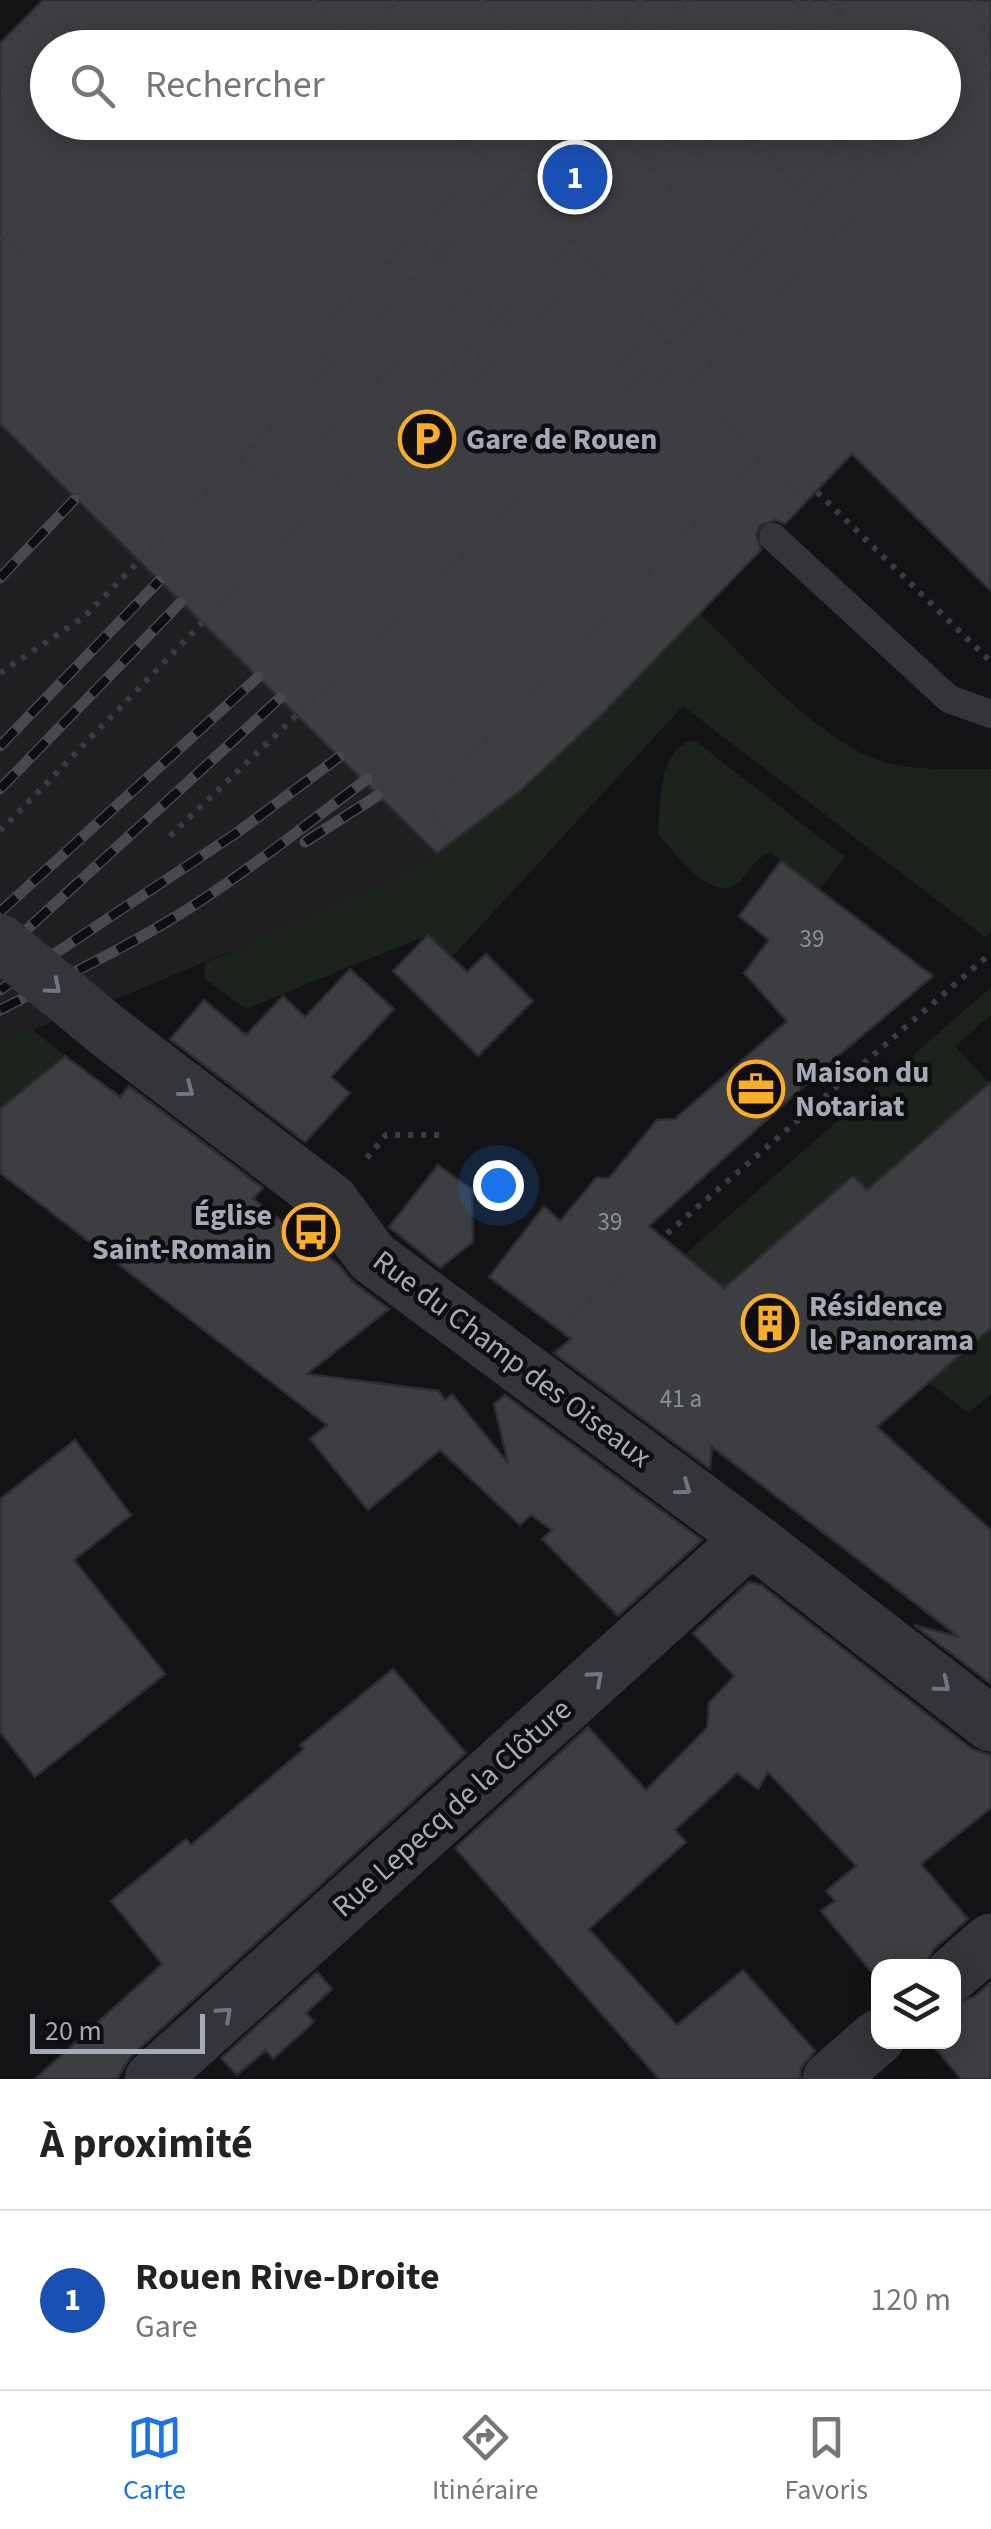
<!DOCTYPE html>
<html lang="fr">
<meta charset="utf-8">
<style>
body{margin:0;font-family:"Source Sans 3",sans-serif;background:#f2f2f2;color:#222}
.controls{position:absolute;right:30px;bottom:30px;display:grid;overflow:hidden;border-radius:20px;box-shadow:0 5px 25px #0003}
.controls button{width:90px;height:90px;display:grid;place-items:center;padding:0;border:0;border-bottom:2px solid #e0e0e0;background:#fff;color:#222;font:50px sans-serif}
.scale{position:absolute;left:30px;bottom:25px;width:175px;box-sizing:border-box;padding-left:10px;border:5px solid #a4aab6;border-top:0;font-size:28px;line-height:35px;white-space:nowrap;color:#a4aab6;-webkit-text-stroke:8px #0e0e10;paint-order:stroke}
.you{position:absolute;left:498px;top:1185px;width:35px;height:35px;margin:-25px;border:8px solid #fff;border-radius:50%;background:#1a73e8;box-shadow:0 0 0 15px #1a73e833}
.badge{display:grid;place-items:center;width:65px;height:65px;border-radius:50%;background:#1a73e8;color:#fff;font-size:32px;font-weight:700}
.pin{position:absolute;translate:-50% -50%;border:5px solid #fff;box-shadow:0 2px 10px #0006}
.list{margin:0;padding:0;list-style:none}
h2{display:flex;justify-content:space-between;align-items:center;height:130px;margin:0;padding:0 40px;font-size:42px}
h2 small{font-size:32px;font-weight:400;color:#767676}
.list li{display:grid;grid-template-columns:65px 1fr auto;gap:30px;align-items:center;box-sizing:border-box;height:180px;padding:0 40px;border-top:2px solid #e0e0e0}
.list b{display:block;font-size:38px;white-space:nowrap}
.list p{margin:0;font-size:32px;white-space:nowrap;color:#767676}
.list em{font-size:32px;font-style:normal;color:#767676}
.icon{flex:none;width:55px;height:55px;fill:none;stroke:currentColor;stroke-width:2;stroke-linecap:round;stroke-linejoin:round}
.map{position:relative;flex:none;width:991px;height:2079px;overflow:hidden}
.search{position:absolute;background:#fff;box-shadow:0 5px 25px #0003;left:30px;right:30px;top:30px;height:110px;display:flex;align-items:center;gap:25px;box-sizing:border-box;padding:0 35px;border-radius:55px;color:#767676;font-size:38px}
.sheet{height:310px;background:#fff}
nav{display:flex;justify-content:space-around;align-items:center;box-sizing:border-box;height:140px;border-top:2px solid #e0e0e0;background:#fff;font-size:28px;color:#767676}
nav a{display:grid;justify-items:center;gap:5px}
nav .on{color:#1a73e8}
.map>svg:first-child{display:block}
.built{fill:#1f1f22}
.green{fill:#1b231c}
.building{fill:#3d3e42;stroke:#2d2d31;stroke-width:2.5;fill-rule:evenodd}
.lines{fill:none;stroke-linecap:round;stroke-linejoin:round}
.path{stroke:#3a3c41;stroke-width:6;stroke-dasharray:5 8;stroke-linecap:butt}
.service{stroke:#34353a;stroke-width:28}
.minor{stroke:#34353a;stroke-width:55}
.tertiary{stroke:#34353a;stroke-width:55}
.rail-casing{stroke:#47494f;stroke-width:11}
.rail{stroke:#0e0e10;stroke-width:8;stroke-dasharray:22;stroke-linecap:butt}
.tertiary-bridge{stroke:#34353a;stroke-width:55}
.oneway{stroke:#72757e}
.labels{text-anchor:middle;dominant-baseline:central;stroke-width:9;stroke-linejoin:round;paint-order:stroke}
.number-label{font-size:25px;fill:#8a8f99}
.poi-label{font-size:30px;font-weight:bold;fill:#a4aab6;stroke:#0e0e10;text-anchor:start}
.street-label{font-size:30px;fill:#a4aab6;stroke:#0e0e10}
</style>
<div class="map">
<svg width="991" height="2079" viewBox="0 0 991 2079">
<rect width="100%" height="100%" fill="#131315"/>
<polygon class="built" points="991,0 991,298 741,552 437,853 377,886 291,926 133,992 0,1042 0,252 944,122 944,48"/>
<g class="green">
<path d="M699,613C750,661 822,747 891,764C922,771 959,768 991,769V931L985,937L683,706L453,956L428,935L246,1009L204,978L205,963L377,886L437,853Z"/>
<path d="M694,740L845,857L819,890L772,853C752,857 752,872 738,883C710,904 675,852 658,834C661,804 657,748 694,740Z"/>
<polygon points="991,987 991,1015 955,1046 991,1085 961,1140 945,1122 867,1190 853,1176 752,1263 742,1303 684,1255"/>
<polygon points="32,1029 65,1056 0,1109 0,1042"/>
<polygon points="991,1328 991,1394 969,1413 928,1382"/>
</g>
<g class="building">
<path d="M43,0H991V591L852,454L785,524L776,520L761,525L756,534L761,550L601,715L521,790L437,853L0,424V43ZM48,48H944V122H48Z"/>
<polygon points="781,861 933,976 833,1060 649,1226 724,1288 853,1176 867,1190 991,1082 991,1328 877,1427 991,1530 991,1684 914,1625 959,1637 712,1447 710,1469 554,1353 571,1339 489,1277 544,1206 560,1221 596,1178 609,1178 657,1120 675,1119 787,1021 744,973 769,940 739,916"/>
<polygon points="428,935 467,972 486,954 533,1001 478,1056 393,971"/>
<polygon points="350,969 394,1009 331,1077 350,1093 305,1142 170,1039 204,1000 246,1035 283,996 305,1017"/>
<polygon points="65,1056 120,1097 129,1086 263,1188 253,1199 339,1265 353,1282 389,1309 307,1374 439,1391 445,1400 452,1394 508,1463 494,1404 505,1395 702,1540 618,1616 542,1539 552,1530 531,1515 520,1525 440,1450 368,1510 310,1439 327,1425 0,1173 0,1109"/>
<polygon points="438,1165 472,1190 473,1242 440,1268 389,1227"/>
<polygon points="75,1440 131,1515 74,1560 165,1674 35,1777 0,1732 0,1499"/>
<polygon points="749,1582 761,1585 972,1749 991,1755 991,1808 921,1864 968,1919 934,1949 924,1966 878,1966 878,1980 821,1911 835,1901 826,1891 856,1866 768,1772 758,1789 737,1773 675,1830 686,1842 589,1929 677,2025 743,1970 815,2051 801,2068 800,2079 659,2079 455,1848 588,1727 646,1790 707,1728 709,1703 734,1676 693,1633"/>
<polygon points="393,1669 466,1753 131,2056 117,2079 35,2079 162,1964 111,1901 186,1839 191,1845 304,1749 300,1745"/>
<polygon points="317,1972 332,1989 306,2013 314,2022 273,2059 266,2050 237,2075 221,2058"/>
<polygon points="991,1982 991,2079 961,2079 930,2042 954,2042 954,2003 974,1997"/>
</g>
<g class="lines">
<g class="path">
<polyline points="312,0 364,48"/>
<polyline points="480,0 529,48"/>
<polyline points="643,0 624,18 654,48"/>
<polyline points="795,0 843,48"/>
<polyline points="829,0 841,11"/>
<polyline points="838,13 848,2"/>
<polyline points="348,48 394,0"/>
<polyline points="551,48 598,0"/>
<polyline points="596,48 628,15"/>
<polyline points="638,48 685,0"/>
<polyline points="645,48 692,0"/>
<polyline points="763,48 810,0"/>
<polyline points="801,48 840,12"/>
<polyline points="944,70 991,21"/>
<polyline points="445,122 508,180 682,357 587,457 572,443"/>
<polyline points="605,122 735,251"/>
<polyline points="731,122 824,212"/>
<polyline points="435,138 448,125"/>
<polyline points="462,138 477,122"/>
<polyline points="668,185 729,122"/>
<polyline points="609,229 683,302"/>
<polyline points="415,234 486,160"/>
<polyline points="0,239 4,235 21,253"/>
<polyline points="741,244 767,269 911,122"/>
<polyline points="433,253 564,122"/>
<polyline points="389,260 413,284"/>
<polyline points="701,266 710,275"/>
<polyline points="696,289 741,332 689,386 801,494 808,487 792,471"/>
<path d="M741,332L987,79C988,53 988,22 973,0"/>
<polyline points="519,338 590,265"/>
<polyline points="468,346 490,367 492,365"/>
<polyline points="333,366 309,342 415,235 519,338 413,447 392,426"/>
<polyline points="591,395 861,122"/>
<polyline points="764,440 795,471"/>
<polyline points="252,471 236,455 246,444 282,478 541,214"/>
<polyline points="808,483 991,662"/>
<polyline points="0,673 84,617 572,122"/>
<polyline points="0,831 689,122"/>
<polyline points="447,832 430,815 443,800 458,769 761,456"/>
<polyline points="170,836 436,582 891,122"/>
<polyline points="367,1158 386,1135 440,1135"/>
<polyline points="559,1327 991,953"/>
</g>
<polyline class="service" points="773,537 949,699 991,714"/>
<g class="minor">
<polyline points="954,1973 991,1941"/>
<polyline points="152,2079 751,1538"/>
<polyline points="830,2079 878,2037"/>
</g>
<polyline class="tertiary" points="109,1032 331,1201 372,1257 751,1538 991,1724"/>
<g class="rail-casing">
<g id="rail">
<polyline points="0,578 74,500"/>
<polyline points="0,746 159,581"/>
<polyline points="0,789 180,603"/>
<polyline points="305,842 377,796"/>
<polyline points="0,912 258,677"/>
<polyline points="0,954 280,698"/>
<polyline points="0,990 238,832 339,757"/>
<path d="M0,1010C62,978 125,948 185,911C248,871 307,824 367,779"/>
</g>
</g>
<use href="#rail" class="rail"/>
<polyline class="tertiary-bridge" points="0,942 109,1032"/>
</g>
<defs><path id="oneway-chevron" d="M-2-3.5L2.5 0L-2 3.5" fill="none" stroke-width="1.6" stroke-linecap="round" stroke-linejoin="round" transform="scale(2.5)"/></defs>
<g class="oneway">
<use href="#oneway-chevron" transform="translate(54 987) rotate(40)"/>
<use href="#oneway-chevron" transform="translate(187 1090) rotate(37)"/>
<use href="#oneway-chevron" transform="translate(684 1488) rotate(36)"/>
<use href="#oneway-chevron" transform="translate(596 1678) rotate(-42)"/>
<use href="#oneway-chevron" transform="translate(943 1685) rotate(39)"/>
<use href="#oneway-chevron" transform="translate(225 2014) rotate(-42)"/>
</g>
<defs>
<g id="parking-ring" transform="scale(2.875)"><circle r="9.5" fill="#0e0e10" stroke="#faad26" stroke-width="1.5"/><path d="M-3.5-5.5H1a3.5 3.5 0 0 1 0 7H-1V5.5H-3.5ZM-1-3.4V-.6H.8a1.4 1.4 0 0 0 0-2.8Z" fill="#faad26"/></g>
<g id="office-ring" transform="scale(2.875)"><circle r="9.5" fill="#0e0e10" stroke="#faad26" stroke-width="1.5"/><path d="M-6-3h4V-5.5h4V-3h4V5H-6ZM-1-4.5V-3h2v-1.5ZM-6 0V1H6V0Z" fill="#faad26"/></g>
<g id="bus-ring" transform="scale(2.875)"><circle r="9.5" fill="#0e0e10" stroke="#faad26" stroke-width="1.5"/><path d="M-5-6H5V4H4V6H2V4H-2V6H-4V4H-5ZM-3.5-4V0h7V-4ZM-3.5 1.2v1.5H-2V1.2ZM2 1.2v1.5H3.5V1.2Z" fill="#faad26"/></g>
<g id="building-ring" transform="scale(2.875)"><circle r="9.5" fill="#0e0e10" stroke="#faad26" stroke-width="1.5"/><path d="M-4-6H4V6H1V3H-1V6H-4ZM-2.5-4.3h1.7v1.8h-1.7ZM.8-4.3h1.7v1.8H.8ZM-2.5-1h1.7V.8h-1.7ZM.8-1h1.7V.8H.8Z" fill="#faad26"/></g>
</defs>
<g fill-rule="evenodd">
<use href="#parking-ring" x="427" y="439"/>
<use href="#office-ring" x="756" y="1089"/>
<use href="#bus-ring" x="311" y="1232"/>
<use href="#building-ring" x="770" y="1323"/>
</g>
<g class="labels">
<g class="number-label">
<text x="812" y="939">39</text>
<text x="610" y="1222">39</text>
<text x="681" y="1399">41 a</text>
</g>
<g class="poi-label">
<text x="466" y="439">Gare de Rouen</text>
<text x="795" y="1072">Maison du<tspan x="795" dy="34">Notariat</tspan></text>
<text x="272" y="1215" text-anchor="end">Église<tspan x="272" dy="34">Saint-Romain</tspan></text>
<text x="809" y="1306">Résidence<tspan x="809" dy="34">le Panorama</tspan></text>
</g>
<g class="street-label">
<text transform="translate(512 1359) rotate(37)">Rue du Champ des Oiseaux</text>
<text transform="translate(452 1808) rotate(-42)">Rue Lepecq de la Clôture</text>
</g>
</g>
</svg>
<div class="controls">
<button><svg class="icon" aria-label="layers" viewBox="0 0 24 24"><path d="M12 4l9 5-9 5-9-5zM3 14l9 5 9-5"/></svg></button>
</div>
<div class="scale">20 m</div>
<div class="you"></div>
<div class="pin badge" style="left:575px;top:177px;background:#1a4fb4">1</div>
<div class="search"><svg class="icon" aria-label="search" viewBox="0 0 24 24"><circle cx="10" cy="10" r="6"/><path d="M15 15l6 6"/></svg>Rechercher</div>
</div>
<section class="sheet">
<h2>À proximité<small></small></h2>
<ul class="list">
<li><span class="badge" style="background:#1a4fb4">1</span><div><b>Rouen Rive-Droite</b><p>Gare</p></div><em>120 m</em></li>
</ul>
</section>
<nav>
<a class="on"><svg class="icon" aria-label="map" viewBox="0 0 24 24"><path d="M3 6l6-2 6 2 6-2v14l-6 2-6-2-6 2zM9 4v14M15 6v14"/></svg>Carte</a>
<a><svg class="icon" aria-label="directions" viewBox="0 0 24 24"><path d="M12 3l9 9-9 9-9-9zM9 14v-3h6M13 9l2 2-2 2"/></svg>Itinéraire</a>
<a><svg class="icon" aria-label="saved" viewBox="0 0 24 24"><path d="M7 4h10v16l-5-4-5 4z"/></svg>Favoris</a>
</nav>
